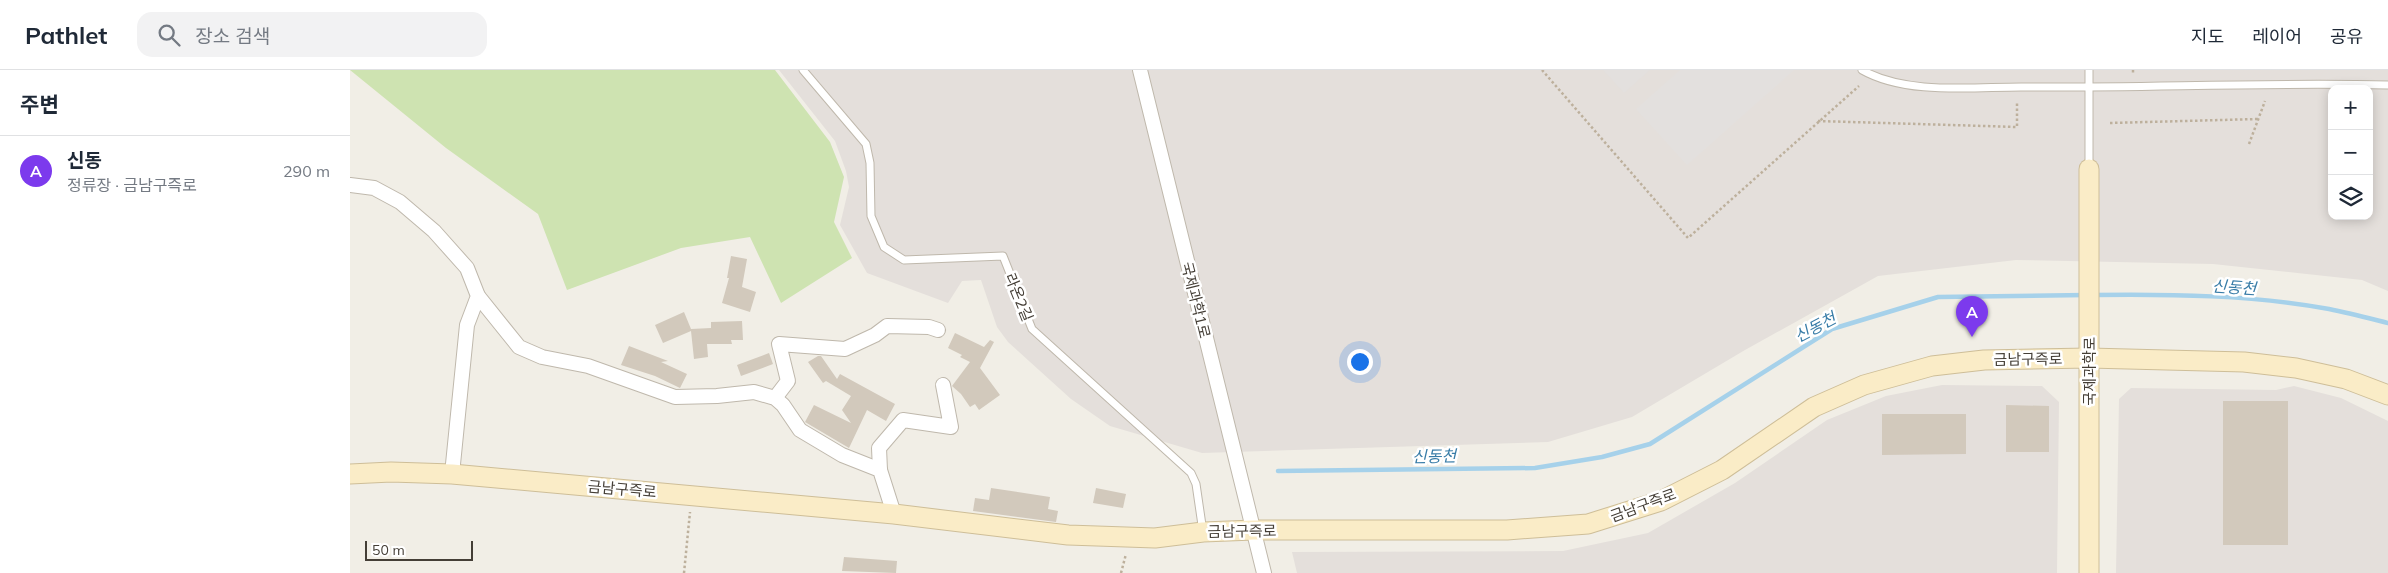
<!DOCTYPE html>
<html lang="ko">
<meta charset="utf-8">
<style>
body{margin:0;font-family:Mulish,"Noto Sans KR",sans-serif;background:#f2f2f3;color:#1f2937}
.controls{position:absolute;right:15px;top:15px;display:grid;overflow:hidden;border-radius:10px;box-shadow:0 2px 12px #0003}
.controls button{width:45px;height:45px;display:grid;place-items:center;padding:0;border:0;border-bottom:1px solid #e0e1e3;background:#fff;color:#1f2937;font:25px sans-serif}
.scale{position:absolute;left:15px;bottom:12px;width:108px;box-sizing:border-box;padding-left:5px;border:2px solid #443e36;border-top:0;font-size:14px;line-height:18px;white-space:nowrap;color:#443e36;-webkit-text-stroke:4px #fff;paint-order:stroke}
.you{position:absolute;left:1009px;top:291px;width:18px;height:18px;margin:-12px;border:4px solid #fff;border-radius:50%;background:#1a73e8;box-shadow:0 0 0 8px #1a73e833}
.badge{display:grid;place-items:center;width:32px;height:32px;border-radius:50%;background:#7c3aed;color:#fff;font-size:16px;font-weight:700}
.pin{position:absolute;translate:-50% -41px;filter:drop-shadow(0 1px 2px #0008)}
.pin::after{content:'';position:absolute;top:26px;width:18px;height:15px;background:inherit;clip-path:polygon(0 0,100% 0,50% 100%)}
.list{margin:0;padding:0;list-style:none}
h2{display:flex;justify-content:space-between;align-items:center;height:65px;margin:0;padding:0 20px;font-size:21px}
h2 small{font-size:16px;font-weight:400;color:#747a83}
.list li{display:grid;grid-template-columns:32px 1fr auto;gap:15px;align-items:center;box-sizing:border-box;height:70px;padding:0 20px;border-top:1px solid #e0e1e3}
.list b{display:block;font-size:19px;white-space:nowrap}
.list p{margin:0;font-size:16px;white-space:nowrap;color:#747a83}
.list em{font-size:16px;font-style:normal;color:#747a83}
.icon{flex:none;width:28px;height:28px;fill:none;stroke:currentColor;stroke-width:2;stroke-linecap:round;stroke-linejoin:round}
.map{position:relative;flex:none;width:2038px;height:503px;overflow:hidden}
header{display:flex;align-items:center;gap:30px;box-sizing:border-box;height:70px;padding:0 25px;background:#fff;border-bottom:1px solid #e0e1e3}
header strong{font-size:24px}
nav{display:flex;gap:28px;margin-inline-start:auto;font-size:18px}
.search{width:350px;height:45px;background:#f2f2f3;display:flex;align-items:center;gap:12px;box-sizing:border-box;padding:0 18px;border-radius:15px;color:#747a83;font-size:19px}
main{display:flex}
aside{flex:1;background:#fff}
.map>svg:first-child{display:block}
.industrial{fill:#e4dfdb;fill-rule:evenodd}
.green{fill:#cee3b1}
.parking{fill:#e3e0de}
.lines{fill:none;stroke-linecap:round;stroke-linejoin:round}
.stream{stroke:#a6d1ea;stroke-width:4.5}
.building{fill:#d2c9bc}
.lane-casing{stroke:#bfb8ac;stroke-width:9}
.street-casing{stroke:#bfb8ac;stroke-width:16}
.secondary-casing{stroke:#cebe98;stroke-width:21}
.path{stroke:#bdb09c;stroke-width:2.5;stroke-dasharray:2.5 2.5;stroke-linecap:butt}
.lane{stroke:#fff;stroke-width:7}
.street{stroke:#fff;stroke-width:14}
.secondary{stroke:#faecc7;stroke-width:19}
.labels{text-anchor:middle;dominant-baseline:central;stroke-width:5;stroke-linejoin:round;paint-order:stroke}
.street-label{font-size:15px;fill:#443e36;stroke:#fff}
.water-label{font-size:16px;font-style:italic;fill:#387ca7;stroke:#fff}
</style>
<header>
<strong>Pathlet</strong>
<div class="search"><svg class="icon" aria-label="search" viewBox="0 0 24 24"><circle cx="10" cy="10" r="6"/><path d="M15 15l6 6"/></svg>장소 검색</div>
<nav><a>지도</a><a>레이어</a><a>공유</a></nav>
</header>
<main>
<aside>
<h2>주변<small></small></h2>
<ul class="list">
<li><span class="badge">A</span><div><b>신동</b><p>정류장 · 금남구즉로</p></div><em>290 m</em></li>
</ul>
</aside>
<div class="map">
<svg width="2038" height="503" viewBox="0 0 2038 503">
<rect width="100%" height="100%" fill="#f1eee6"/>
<g class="industrial">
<path d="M429,0H2038V221L2012,210L1863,194L1666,190L1528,206L1395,280L1282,347L1198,372L852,383L760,356L721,329L658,272L647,257L631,210L612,211L598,233L517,203L490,155L499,117L496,101L485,71ZM1982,19H2019V146H1982Z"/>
<polygon points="1592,315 1692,316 1709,332 1707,503 947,503 942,482 1213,481 1298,463 1385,413 1477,350 1536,326"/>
<polygon points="1944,316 1991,328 2038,351 2038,503 1766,503 1769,329 1781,318 1926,320"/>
</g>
<polygon class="green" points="0,0 425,0 480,72 494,107 484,152 502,188 431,233 400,167 331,178 217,220 188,144 96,78"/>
<g class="parking">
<polygon points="1253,0 1300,0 1274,23"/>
<polygon points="1330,0 1444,0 1337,95 1286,39"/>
</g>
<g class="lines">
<g class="stream">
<path d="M1743,225C1819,224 1905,225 1979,239C1999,243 2018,248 2038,253"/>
<polyline points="928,401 1185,398 1252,387 1300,374 1482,259 1588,227 1736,225"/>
</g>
</g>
<g class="building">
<polygon points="381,186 397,189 392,217 406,222 400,242 372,233 379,208 377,208"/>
<polygon points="334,242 341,259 361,258 361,252 392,251 393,270 381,270 382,274 357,274 358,287 344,289 341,261 313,273 305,255"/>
<polygon points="605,263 634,277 640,270 644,272 630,298 650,325 629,340 625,334 620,337 611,324 602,316 620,292 610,287 612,285 598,278"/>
<polygon points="279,276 318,291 311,292 337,304 330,318 305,306 271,295"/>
<polygon points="419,283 423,294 391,306 387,295"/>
<polygon points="468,286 471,286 487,309 490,304 545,334 536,351 517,340 499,378 455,352 464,335 501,353 492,340 501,326 476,311 473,313 458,292"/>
<rect x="1873" y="331" width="65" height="144"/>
<polygon points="1656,335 1699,336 1699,382 1656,382"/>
<polygon points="1532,344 1616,344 1616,384 1532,385"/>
<polygon points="641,418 700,427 698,439 708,441 706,452 623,441 625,428 639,430"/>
<polygon points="746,418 776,424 773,438 743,433"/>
<polygon points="494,487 547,491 546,503 492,501"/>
</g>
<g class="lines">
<g class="lane-casing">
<g id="lane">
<polyline points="453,0 516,74 520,93 521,146 534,177 554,190 653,186 682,259 841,403 846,414 853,462"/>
<path d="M1512,0C1556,25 1622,17 1671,17C1794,18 1916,12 2038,15"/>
<polyline points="1739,0 1739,98"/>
</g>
</g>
<g class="street-casing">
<g id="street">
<polyline points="790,0 914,503"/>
<polyline points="0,115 24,118 50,132 84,161 117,198 128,226 117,255 102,404"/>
<polyline points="128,226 169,277 192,287 238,296 325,327 367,326 404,322 425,328 433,335 450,360 492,385 530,400 544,444"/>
<polyline points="425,328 438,311 429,274 495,279 525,265 537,256 579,257 588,260"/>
<polyline points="530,400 529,378 553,350 601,357 593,315"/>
</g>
</g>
<g class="secondary-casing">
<g id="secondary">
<polyline points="0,404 41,402 102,404 544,444 718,465 805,468 853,462 904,460 1157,460 1238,454 1311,431 1372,400 1464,337 1514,315 1582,296 1634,290 1739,288 1894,292 1946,298 1996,309 2038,325"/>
<polyline points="1739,503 1739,99"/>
</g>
</g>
<g class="path">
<polyline points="1192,0 1338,168 1509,16"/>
<polyline points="1783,0 1783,3"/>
<polyline points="1468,51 1667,57 1667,32"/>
<polyline points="1760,53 1908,49"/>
<polyline points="1899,74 1915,31"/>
<polyline points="334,503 340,442"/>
<polyline points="771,503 776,484"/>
</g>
<use href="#lane" class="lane"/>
<use href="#street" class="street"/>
<use href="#secondary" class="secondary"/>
</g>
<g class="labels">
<g class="street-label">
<text transform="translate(669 227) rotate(68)">라온2길</text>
<text transform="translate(846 230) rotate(76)">국제과학1로</text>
<text transform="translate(1678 289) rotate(-1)">금남구즉로</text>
<text transform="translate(1739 301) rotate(-90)">국제과학로</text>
<text transform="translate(272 419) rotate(5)">금남구즉로</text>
<text transform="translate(1293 435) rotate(-20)">금남구즉로</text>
<text transform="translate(892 461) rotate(-1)">금남구즉로</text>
</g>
<g class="water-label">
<text transform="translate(1884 217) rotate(4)">신동천</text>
<text transform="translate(1465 257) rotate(-28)">신동천</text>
<text transform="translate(1084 386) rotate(-1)">신동천</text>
</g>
</g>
</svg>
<div class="controls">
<button>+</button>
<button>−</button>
<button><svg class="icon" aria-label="layers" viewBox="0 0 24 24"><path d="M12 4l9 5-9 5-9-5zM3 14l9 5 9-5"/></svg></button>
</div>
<div class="scale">50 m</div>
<div class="you"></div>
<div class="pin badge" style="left:1622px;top:267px">A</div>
</div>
</main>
